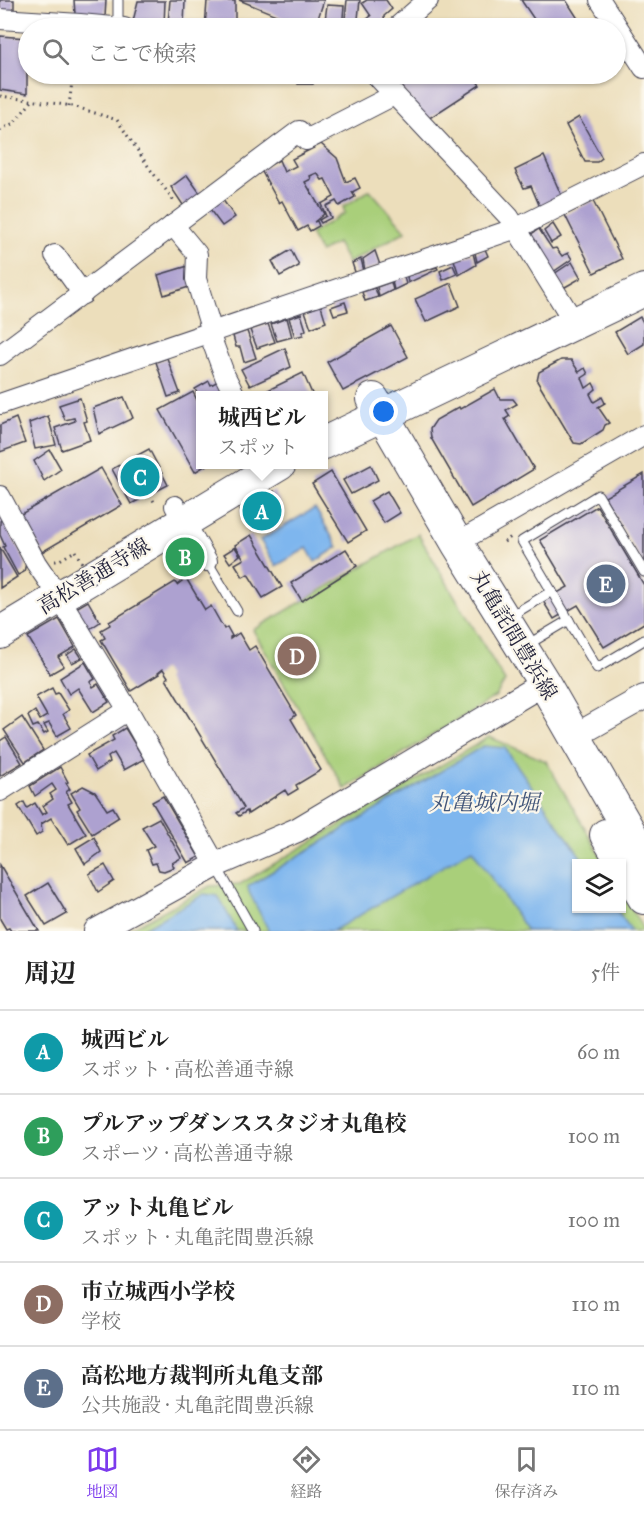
<!DOCTYPE html>
<html lang="ja">
<meta charset="utf-8">
<style>
body{margin:0;font-family:"IM FELL Great Primer","Noto Serif JP",serif;background:#f6f6f6;color:#222}
.controls{position:absolute;right:18px;bottom:18px;display:grid;overflow:hidden;border-radius:0px;box-shadow:0 2px 4px #0004}
.controls button{width:54px;height:54px;display:grid;place-items:center;padding:0;border:0;border-bottom:2px solid #e0e0e0;background:#fff;color:#222;font:30px sans-serif}
.you{position:absolute;left:384px;top:412px;width:21px;height:21px;margin:-15px;border:4px solid #fff;border-radius:50%;background:#1a73e8;box-shadow:0 0 0 9px #1a73e833}
.badge{display:grid;place-items:center;width:39px;height:39px;border-radius:50%;background:#7c3aed;color:#fff;font-size:20px;font-weight:700}
.pin{position:absolute;translate:-50% -50%;border:3px solid #fff;box-shadow:0 2px 6px #0006}
.popup{position:absolute;left:196px;top:391px;width:132px;height:78px;box-sizing:border-box;display:grid;place-content:center;border-radius:0px;background:#fff;filter:drop-shadow(0 2px 4px #0005);font-size:20px;white-space:nowrap;color:#767676}
.popup b{font-size:22px;color:#222}
.popup::after{content:'';position:absolute;left:50%;top:100%;margin-left:-12px;border:12px solid transparent;border-top-color:#fff}
.list{margin:0;padding:0;list-style:none}
h2{display:flex;justify-content:space-between;align-items:center;height:78px;margin:0;padding:0 24px;font-size:26px}
h2 small{font-size:20px;font-weight:400;color:#767676}
.list li{display:grid;grid-template-columns:39px 1fr auto;gap:18px;align-items:center;box-sizing:border-box;height:84px;padding:0 24px;border-top:2px solid #e0e0e0}
.list b{display:block;font-size:22px;white-space:nowrap}
.list p{margin:0;font-size:20px;white-space:nowrap;color:#767676}
.list em{font-size:20px;font-style:normal;color:#767676}
.icon{flex:none;width:33px;height:33px;fill:none;stroke:currentColor;stroke-width:2;stroke-linecap:round;stroke-linejoin:round}
.map{position:relative;flex:none;width:644px;height:931px;overflow:hidden}
.search{position:absolute;background:#fff;box-shadow:0 2px 4px #0004;left:18px;right:18px;top:18px;height:66px;display:flex;align-items:center;gap:15px;box-sizing:border-box;padding:0 21px;border-radius:33px;color:#767676;font-size:22px}
.sheet{height:498px;background:#fff}
nav{display:flex;justify-content:space-around;align-items:center;box-sizing:border-box;height:84px;border-top:2px solid #e0e0e0;background:#fff;font-size:16px;color:#767676}
nav a{display:grid;justify-items:center;gap:3px}
nav .on{color:#7c3aed}
.map>svg:first-child{display:block}
.green{fill:#a9cf7a;stroke:#66785a;stroke-width:1.5}
.water{fill:#7eb6ee;stroke:#506c94;stroke-width:1.5}
.building{fill:#ada1d0}
.lines{fill:none;stroke-linecap:round;stroke-linejoin:round}
.service-casing{stroke:#403e4e;stroke-width:11}
.minor-casing{stroke:#403e4e;stroke-width:22}
.tertiary-casing{stroke:#403e4e;stroke-width:26}
.primary-casing{stroke:#403e4e;stroke-width:34}
.path{stroke:#403e4e;stroke-width:3;stroke-dasharray:1.5 4.5;stroke-linecap:butt}
.service{stroke:#fff;stroke-width:9}
.minor{stroke:#fff;stroke-width:20}
.tertiary{stroke:#fff;stroke-width:24}
.primary{stroke:#fff;stroke-width:32}
.path-bridge{stroke:#403e4e;stroke-width:3;stroke-dasharray:1.5 4.5;stroke-linecap:butt}
.labels{text-anchor:middle;dominant-baseline:central;stroke-width:4.5;stroke-linejoin:round;paint-order:stroke}
.street-label{font-size:21px;fill:#22223b;stroke:#fbf7ec}
.water-label{font-size:22px;font-style:italic;fill:#42567a;stroke:#fbf7ec}
</style>
<div class="map">
<svg width="644" height="931" viewBox="0 0 644 931">
<rect width="100%" height="100%" fill="#fbf7ec"/>
<filter id="ink" filterUnits="userSpaceOnUse"><feTurbulence type="fractalNoise" baseFrequency=".0167" numOctaves="2"/><feDisplacementMap in="SourceGraphic" scale="12" xChannelSelector="R" yChannelSelector="G"/><feConvolveMatrix kernelMatrix="1 2 1 2 8 2 1 2 1" color-interpolation-filters="sRGB"/></filter>
<filter id="wash" filterUnits="userSpaceOnUse"><feTurbulence type="fractalNoise" baseFrequency=".008" numOctaves="4" result="noise"/><feDisplacementMap in="SourceGraphic" scale="24" xChannelSelector="R" yChannelSelector="G"/><feGaussianBlur stdDeviation="1.35" result="paint"/><feColorMatrix in="noise" values="0 0 0 0 0 0 0 0 0 0 0 0 0 0 0 0 0 1.4 0 .05"/><feComposite in="paint" operator="in"/></filter>
<g filter="url(#wash)">
<rect width="100%" height="100%" fill="#ecdebb"/>
<g class="green">
<polygon points="370,190 406,231 348,263 337,243 320,252 310,234 345,213 343,207"/>
<polygon points="418,534 505,681 496,696 345,789 253,630"/>
<polygon points="489,737 546,761 605,863 576,864 576,908 622,908 622,892 644,931 126,931 210,886 240,884"/>
</g>
<g class="water">
<polygon points="315,508 338,547 315,562 307,548 276,566 260,540"/>
<polygon points="483,746 505,748 585,863 576,864 576,908 616,909 632,931 527,931 472,849 333,931 269,931 249,892 248,886"/>
<polygon points="204,894 218,896 237,931 139,931"/>
</g>
<g id="blocks">
<g class="building">
<rect x="0" y="0" width="14" height="13"/>
<polygon points="74,0 106,0 105,17 75,14"/>
<polygon points="170,0 185,0 184,26 168,23"/>
<polygon points="239,0 324,0 315,28 308,28"/>
<polygon points="347,0 360,0 357,28 344,28"/>
<polygon points="367,0 386,0 392,9 384,16 385,26 382,28 363,28 363,22 371,16 362,3"/>
<polygon points="521,0 566,0 584,28 540,28"/>
<polygon points="138,1 165,1 164,25 133,21"/>
<polygon points="207,1 235,1 235,28 205,28"/>
<polygon points="327,5 344,6 342,28 324,28"/>
<polygon points="419,15 427,24 422,28 405,28"/>
<polygon points="0,36 27,38 27,94 0,90"/>
<polygon points="233,74 244,74 244,80 233,79"/>
<polygon points="297,74 314,74 313,84 298,84"/>
<polygon points="391,74 471,74 480,85 425,121 402,88 388,76"/>
<polygon points="579,117 602,158 597,162 585,162 566,125"/>
<polygon points="321,144 337,158 346,182 355,178 360,188 352,192 355,197 339,206 336,201 326,206 331,218 321,223 319,220 326,216 321,204 334,197 325,179 322,180 317,173 310,176 311,179 305,182 324,214 314,222 317,221 319,226 310,231 307,226 298,231 282,201 279,203 261,170 279,160 284,172 296,166 292,159"/>
<polygon points="544,156 562,197 540,207 531,186 524,188 515,170"/>
<polygon points="187,175 202,196 185,208 171,187"/>
<polygon points="220,196 235,217 222,226 207,206"/>
<polygon points="593,201 622,259 594,273 565,215"/>
<polygon points="553,224 561,237 551,243 544,231"/>
<polygon points="539,229 552,249 556,248 562,256 568,253 572,259 553,272 530,235"/>
<polygon points="485,249 488,256 477,262 475,253"/>
<polygon points="291,250 299,266 280,276 272,261"/>
<polygon points="375,251 380,265 365,271 363,259"/>
<polygon points="473,253 476,265 459,275 454,260"/>
<polygon points="361,259 364,271 356,275 352,263"/>
<polygon points="572,262 581,278 565,287 559,283 554,274"/>
<polygon points="453,265 457,274 443,280 440,271"/>
<polygon points="188,266 195,285 164,295 158,275"/>
<polygon points="437,267 438,269 408,283 407,276"/>
<polygon points="404,277 406,284 394,290 392,281"/>
<polygon points="391,282 393,290 379,297 377,287"/>
<polygon points="451,283 460,306 426,322 415,299"/>
<polygon points="375,288 378,297 365,301 362,292"/>
<polygon points="345,302 348,311 334,315 331,307"/>
<polygon points="321,306 326,322 311,328 305,311"/>
<polygon points="301,314 306,330 303,332 303,335 295,337 289,318"/>
<polygon points="640,317 644,324 644,344 628,354 615,332"/>
<polygon points="287,318 292,337 277,341 271,324"/>
<polygon points="268,324 275,342 257,348 250,330"/>
<polygon points="391,326 408,357 343,391 327,362"/>
<polygon points="247,331 256,358 244,362 240,347 236,347 233,336"/>
<polygon points="285,348 291,367 250,386 241,369"/>
<polygon points="167,358 180,393 168,397 156,362"/>
<polygon points="561,360 571,360 579,372 585,368 588,374 582,378 586,388 593,383 596,389 590,394 594,402 602,397 605,403 598,407 609,423 605,425 603,430 581,444 574,443 537,381 539,372"/>
<polygon points="303,373 313,396 256,396"/>
<polygon points="220,380 229,396 200,396 200,399 195,389 209,381 211,385"/>
<polygon points="495,389 500,399 513,399 517,404 506,410 510,416 505,419 534,469 471,507 431,438 430,429 436,420 459,407 460,409"/>
<polygon points="193,392 200,406 200,464 208,464 195,472 160,410"/>
<polygon points="124,397 133,418 99,434 93,408"/>
<polygon points="80,398 87,421 84,422 90,440 62,450 55,428 75,421 74,418 65,420 59,405"/>
<polygon points="48,416 56,445 35,449 29,423"/>
<polygon points="16,418 25,443 0,452 0,425"/>
<polygon points="149,449 168,485 131,504 112,469"/>
<polygon points="50,450 61,469 44,481 34,461"/>
<polygon points="371,465 378,480 351,494 343,480"/>
<polygon points="101,468 122,505 42,552 21,514"/>
<polygon points="331,472 366,531 348,542 312,484"/>
<polygon points="644,474 644,565 605,497"/>
<polygon points="274,491 284,511 252,530 240,510"/>
<polygon points="387,491 400,513 384,523 370,501"/>
<polygon points="597,506 644,585 644,623 604,647 578,605 554,619 543,601 568,587 540,540"/>
<polygon points="3,519 26,563 24,572 18,575 3,547 5,546 0,535 0,521"/>
<polygon points="251,535 282,587 263,598 248,574 243,577 235,564 244,559 235,545"/>
<polygon points="185,543 198,564 185,572 172,551"/>
<polygon points="235,547 240,555 230,563 224,554"/>
<polygon points="0,548 17,577 0,588"/>
<polygon points="346,549 357,566 302,601 291,583"/>
<polygon points="186,578 205,610 211,606 224,629 227,627 232,636 230,637 230,639 239,633 249,650 255,646 296,715 291,719 321,770 296,785 298,789 288,795 285,790 248,814 247,811 239,816 236,813 244,808 166,679 168,677 163,669 158,673 159,674 131,691 101,640 105,638 101,630 110,625 109,622 175,582 177,585"/>
<polygon points="88,601 100,622 88,630 76,608"/>
<polygon points="59,619 75,647 58,657 64,666 50,674 28,637"/>
<polygon points="76,649 82,658 72,663 67,655"/>
<polygon points="85,662 95,679 90,682 93,687 98,684 109,702 93,712 78,688 69,694 60,678"/>
<polygon points="52,688 55,694 58,693 69,710 63,714 71,728 57,736 49,723 44,725 48,732 44,734 38,725 33,727 28,716 35,711 40,720 47,716 36,697"/>
<polygon points="22,717 43,750 25,762 4,730"/>
<polygon points="125,728 144,759 124,770 114,753 108,757 110,762 96,771 87,755 114,740 112,736"/>
<polygon points="6,737 22,763 0,776 0,741"/>
<polygon points="60,767 68,782 66,783 70,789 66,792 72,802 68,804 86,834 68,845 51,818 41,824 42,832 36,836 18,806 24,802 27,808 35,803 42,815 47,812 43,806 53,799 50,794 56,790 52,784 35,796 30,786"/>
<polygon points="83,786 95,792 107,810 113,807 119,817 92,834 77,810 80,808 71,793"/>
<polygon points="163,796 199,857 188,863 152,802"/>
<polygon points="159,818 181,858 172,863 174,867 164,871 159,870 156,863 152,864 146,850 154,846 142,827"/>
<polygon points="94,837 101,852 85,864 76,848"/>
<polygon points="0,865 39,931 11,931 9,928 6,929 0,919"/>
<polygon points="105,865 114,881 98,892 89,874"/>
<polygon points="48,883 67,914 46,926 27,896"/>
</g>
</g>
</g>
<g filter="url(#ink)">
<use href="#blocks" fill-opacity="0" stroke="#403e4e" stroke-width="1.5"/>
<g class="lines">
<g class="service-casing">
<g id="service">
<polyline points="118,28 118,0"/>
<polyline points="207,561 237,611"/>
<polyline points="644,572 598,495 522,541 597,668 644,640"/>
<polyline points="509,617 552,591"/>
<polyline points="527,645 569,620"/>
<polyline points="217,867 253,931"/>
</g>
</g>
<g class="minor-casing">
<g id="minor">
<polyline points="600,0 644,68"/>
<polyline points="0,19 80,24 124,28"/>
<polyline points="396,28 428,0"/>
<polyline points="375,74 509,217 574,322"/>
<polyline points="173,225 197,254 196,279 210,325 209,333 225,376 235,396"/>
<polyline points="55,255 83,294"/>
<polyline points="0,355 299,131 306,140 394,95"/>
<polyline points="0,404 517,228 644,164"/>
<polyline points="0,496 36,563 59,597 128,710 216,865"/>
<polyline points="175,506 207,561"/>
<polyline points="457,543 644,435"/>
<polyline points="0,791 128,710"/>
</g>
</g>
<g class="tertiary-casing">
<g id="tertiary">
<polyline points="575,736 644,697"/>
<polyline points="96,931 216,865 297,830 544,683"/>
</g>
</g>
<g class="primary-casing">
<g id="primary">
<polyline points="373,399 457,543 544,683 644,857"/>
<polyline points="324,443 644,290"/>
<polyline points="0,633 280,464"/>
<polyline points="606,835 644,898"/>
</g>
</g>
<g class="path">
<polyline points="0,96 73,106 117,120 150,169 175,202"/>
<polyline points="69,106 73,74"/>
<polyline points="0,130 14,123 32,101"/>
<polyline points="153,500 156,505"/>
<polyline points="504,542 511,537"/>
<polyline points="55,561 58,561 75,551"/>
</g>
<use href="#service" class="service"/>
<use href="#minor" class="minor"/>
<use href="#tertiary" class="tertiary"/>
<use href="#primary" class="primary"/>
<polyline class="path-bridge" points="75,551 96,587"/>
</g>
</g>
<g class="labels">
<g class="street-label">
<text transform="translate(94 576) rotate(-31)">高松善通寺線</text>
<text transform="translate(514 635) rotate(59)">丸亀詫間豊浜線</text>
</g>
<g class="water-label">
<text x="484" y="802">丸亀城内堀</text>
</g>
</g>
</svg>
<div class="controls">
<button><svg class="icon" aria-label="layers" viewBox="0 0 24 24"><path d="M12 4l9 5-9 5-9-5zM3 14l9 5 9-5"/></svg></button>
</div>
<div class="you"></div>
<div class="pin badge" style="left:262px;top:511px;background:#0f9aa8">A</div>
<div class="popup"><b>城西ビル</b>スポット</div>
<div class="pin badge" style="left:185px;top:557px;background:#2e9e5b">B</div>
<div class="pin badge" style="left:140px;top:477px;background:#0f9aa8">C</div>
<div class="pin badge" style="left:297px;top:656px;background:#8d6e63">D</div>
<div class="pin badge" style="left:606px;top:584px;background:#5c6f8a">E</div>
<div class="search"><svg class="icon" aria-label="search" viewBox="0 0 24 24"><circle cx="10" cy="10" r="6"/><path d="M15 15l6 6"/></svg>ここで検索</div>
</div>
<section class="sheet">
<h2>周辺<small>5件</small></h2>
<ul class="list">
<li><span class="badge" style="background:#0f9aa8">A</span><div><b>城西ビル</b><p>スポット · 高松善通寺線</p></div><em>60 m</em></li>
<li><span class="badge" style="background:#2e9e5b">B</span><div><b>プルアップダンススタジオ丸亀校</b><p>スポーツ · 高松善通寺線</p></div><em>100 m</em></li>
<li><span class="badge" style="background:#0f9aa8">C</span><div><b>アット丸亀ビル</b><p>スポット · 丸亀詫間豊浜線</p></div><em>100 m</em></li>
<li><span class="badge" style="background:#8d6e63">D</span><div><b>市立城西小学校</b><p>学校</p></div><em>110 m</em></li>
<li><span class="badge" style="background:#5c6f8a">E</span><div><b>高松地方裁判所丸亀支部</b><p>公共施設 · 丸亀詫間豊浜線</p></div><em>110 m</em></li>
</ul>
</section>
<nav>
<a class="on"><svg class="icon" aria-label="map" viewBox="0 0 24 24"><path d="M3 6l6-2 6 2 6-2v14l-6 2-6-2-6 2zM9 4v14M15 6v14"/></svg>地図</a>
<a><svg class="icon" aria-label="directions" viewBox="0 0 24 24"><path d="M12 3l9 9-9 9-9-9zM9 14v-3h6M13 9l2 2-2 2"/></svg>経路</a>
<a><svg class="icon" aria-label="saved" viewBox="0 0 24 24"><path d="M7 4h10v16l-5-4-5 4z"/></svg>保存済み</a>
</nav>
